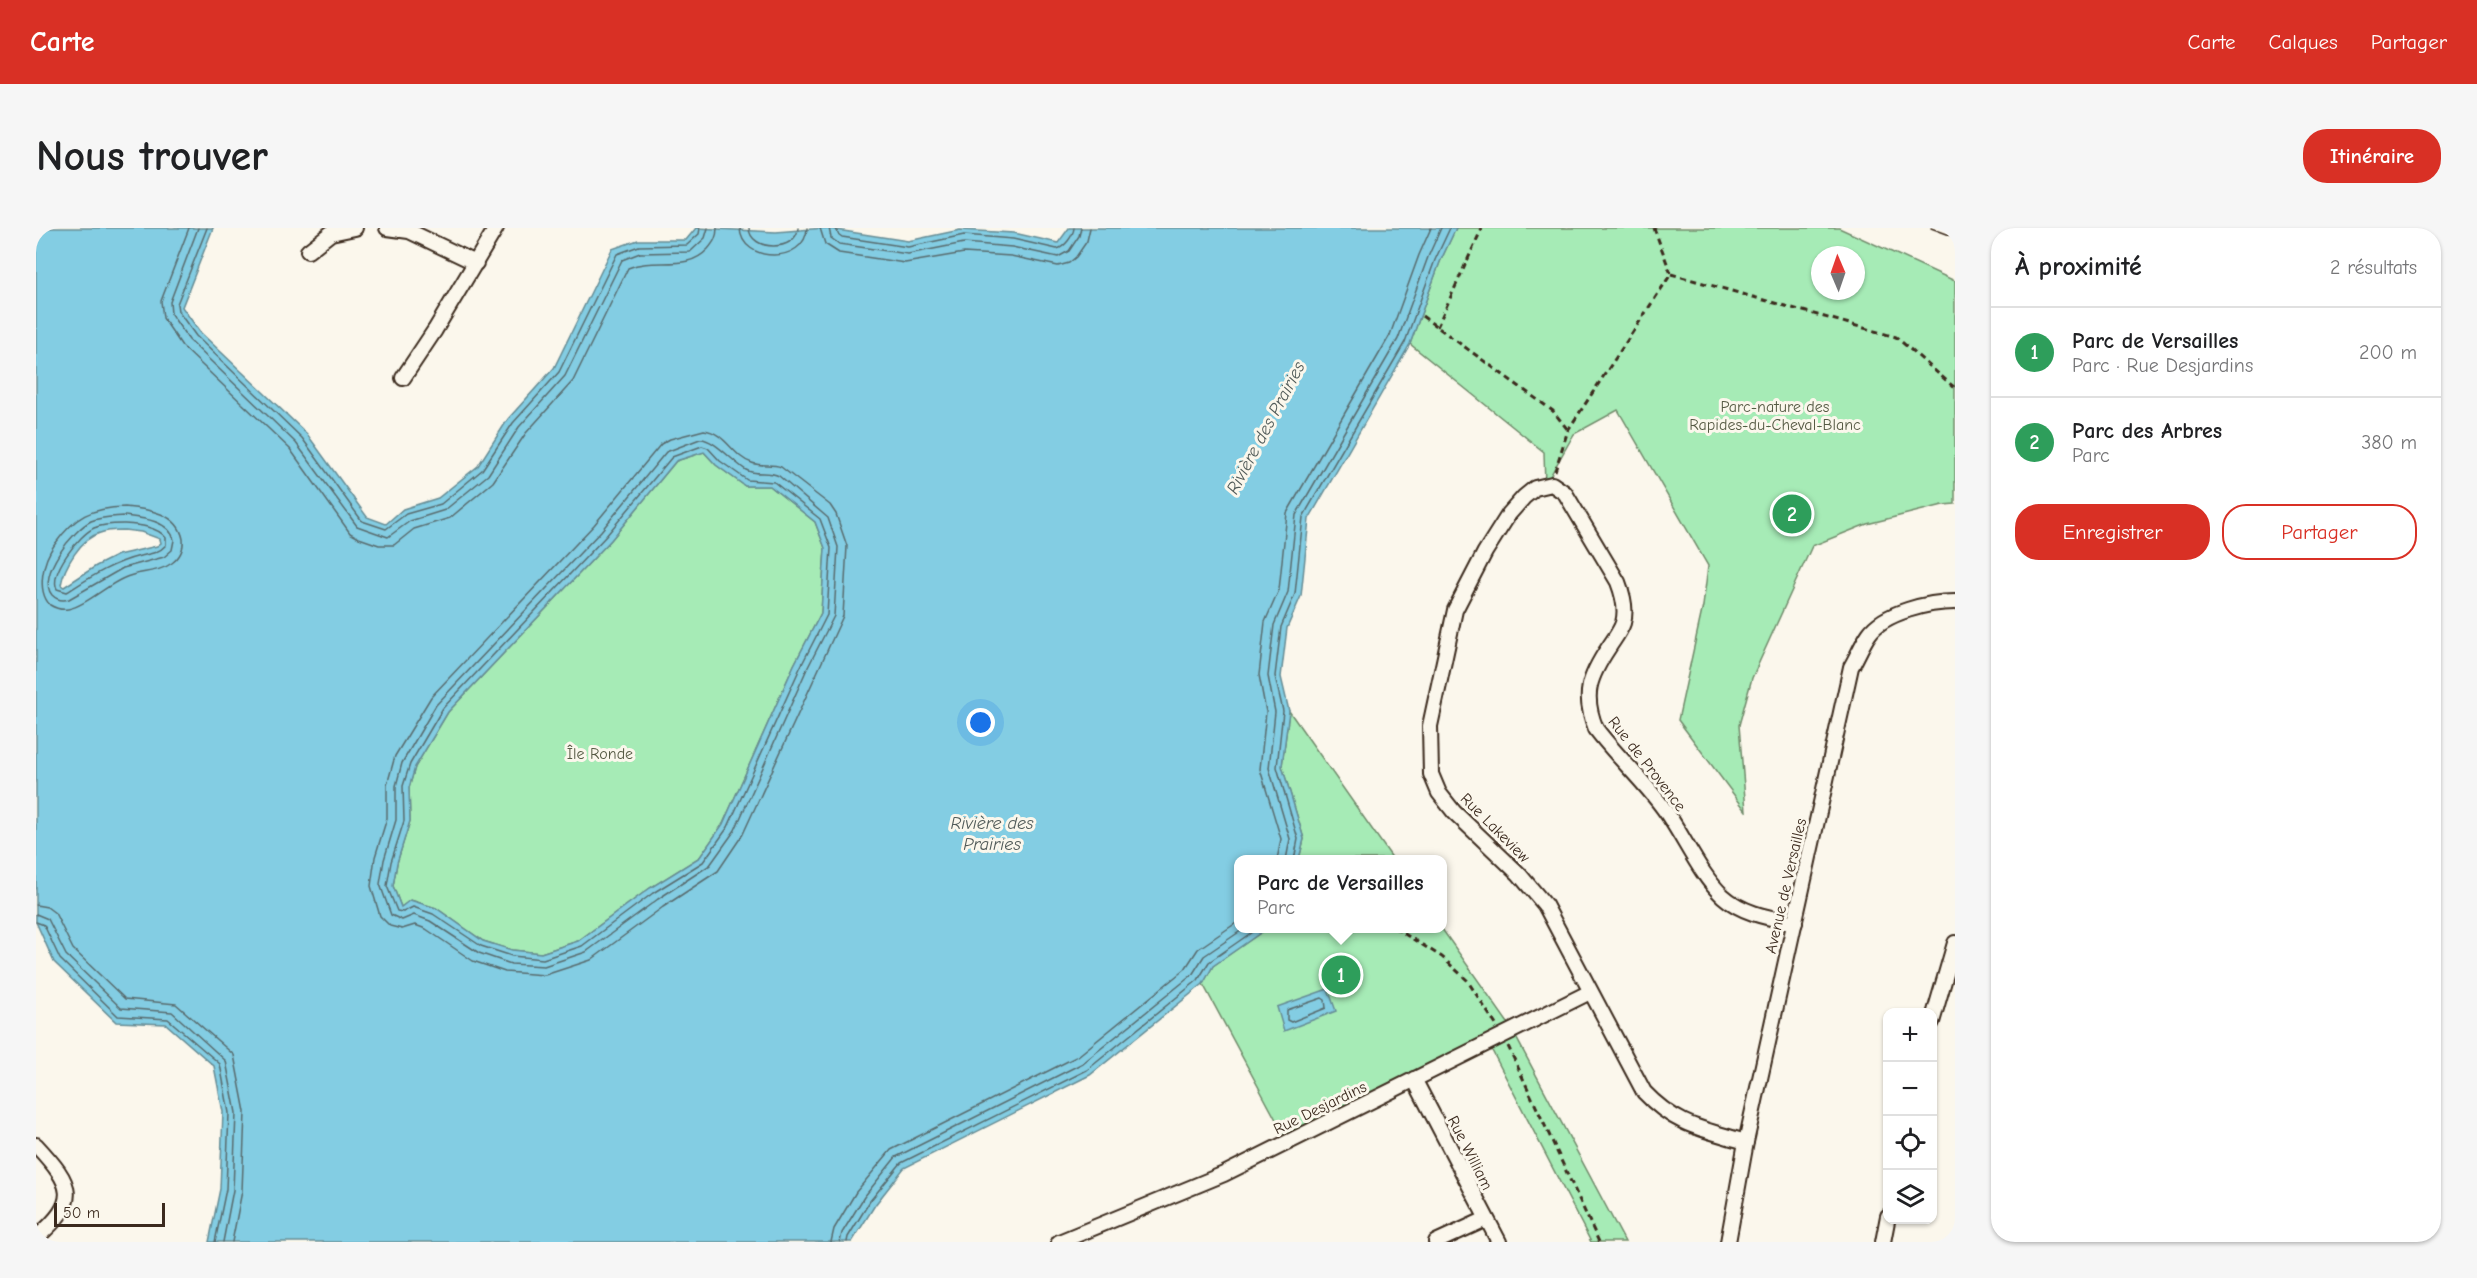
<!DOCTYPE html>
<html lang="fr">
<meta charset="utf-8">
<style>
body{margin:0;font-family:"Comic Neue",sans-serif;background:#f6f6f6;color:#202124}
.controls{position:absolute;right:18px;bottom:18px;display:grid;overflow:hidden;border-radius:12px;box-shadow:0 2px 4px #0004}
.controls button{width:54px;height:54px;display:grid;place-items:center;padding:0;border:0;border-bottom:2px solid #e0e0e0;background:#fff;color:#202124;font:30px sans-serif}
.compass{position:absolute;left:1775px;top:18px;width:54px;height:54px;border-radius:50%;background:#fff;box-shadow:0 2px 4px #0004;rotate:358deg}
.scale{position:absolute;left:18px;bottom:15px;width:111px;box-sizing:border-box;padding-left:6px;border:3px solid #3b2a1e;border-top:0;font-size:16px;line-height:21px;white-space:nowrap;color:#3b2a1e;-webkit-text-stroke:4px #fbf7ec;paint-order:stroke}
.you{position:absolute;left:945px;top:495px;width:21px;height:21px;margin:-15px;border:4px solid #fff;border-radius:50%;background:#1a73e8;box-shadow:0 0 0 9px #1a73e833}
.badge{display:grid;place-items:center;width:39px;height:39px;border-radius:50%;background:#d93025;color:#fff;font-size:20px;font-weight:700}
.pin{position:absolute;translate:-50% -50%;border:3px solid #fff;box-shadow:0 2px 6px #0006}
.popup{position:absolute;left:1198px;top:627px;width:213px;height:78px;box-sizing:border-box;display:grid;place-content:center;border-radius:12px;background:#fff;filter:drop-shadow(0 2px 4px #0005);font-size:20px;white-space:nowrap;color:#757577}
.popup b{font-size:22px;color:#202124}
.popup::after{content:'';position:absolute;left:50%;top:100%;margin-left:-12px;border:12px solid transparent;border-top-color:#fff}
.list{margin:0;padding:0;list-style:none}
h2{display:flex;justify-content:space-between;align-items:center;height:78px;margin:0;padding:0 24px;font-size:26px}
h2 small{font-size:20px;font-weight:400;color:#757577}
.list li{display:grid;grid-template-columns:39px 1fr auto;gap:18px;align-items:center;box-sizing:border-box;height:90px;padding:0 24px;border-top:2px solid #e0e0e0}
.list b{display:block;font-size:22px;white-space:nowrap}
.list p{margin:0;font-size:20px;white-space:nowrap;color:#757577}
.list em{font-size:20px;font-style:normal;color:#757577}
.actions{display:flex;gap:12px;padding:18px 24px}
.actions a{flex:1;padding:14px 0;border:2px solid #d93025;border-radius:24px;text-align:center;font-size:21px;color:#d93025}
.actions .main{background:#d93025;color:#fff}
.icon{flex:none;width:33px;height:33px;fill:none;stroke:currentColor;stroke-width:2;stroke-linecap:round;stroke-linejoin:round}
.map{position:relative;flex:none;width:1919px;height:1014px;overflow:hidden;border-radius:24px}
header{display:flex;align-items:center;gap:36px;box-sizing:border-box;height:84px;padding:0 30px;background:#d93025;color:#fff}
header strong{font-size:28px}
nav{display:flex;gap:33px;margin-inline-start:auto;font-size:21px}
.intro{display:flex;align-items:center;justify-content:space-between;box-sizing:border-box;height:144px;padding:0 36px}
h1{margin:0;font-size:42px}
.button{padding:15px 27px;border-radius:24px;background:#d93025;color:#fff;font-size:21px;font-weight:700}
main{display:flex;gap:36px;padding:0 36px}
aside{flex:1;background:#fff;border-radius:24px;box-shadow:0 2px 4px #0004}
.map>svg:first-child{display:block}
.green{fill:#a6ebb6;stroke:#708a6a;stroke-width:1.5;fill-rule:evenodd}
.water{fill:#83cde3;stroke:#668c94;stroke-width:1.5;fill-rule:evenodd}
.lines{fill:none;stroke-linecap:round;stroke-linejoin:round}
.shore{stroke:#586b6d;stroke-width:1.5}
.minor-casing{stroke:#3b2a1e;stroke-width:18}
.path{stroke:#3b2a1e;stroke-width:3;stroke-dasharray:6 4.5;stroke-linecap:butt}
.minor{stroke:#fbf7ec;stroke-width:14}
.tram{stroke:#3b2a1e;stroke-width:1.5}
.labels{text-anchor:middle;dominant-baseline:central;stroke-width:6;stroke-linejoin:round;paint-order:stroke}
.park-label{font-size:16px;fill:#565a44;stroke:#fbf7ec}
.street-label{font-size:16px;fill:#3b2a1e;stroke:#fbf7ec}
.water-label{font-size:18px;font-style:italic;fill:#515b59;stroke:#fbf7ec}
</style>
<header>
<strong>Carte</strong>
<nav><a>Carte</a><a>Calques</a><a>Partager</a></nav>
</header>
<div class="intro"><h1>Nous trouver</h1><a class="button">Itinéraire</a></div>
<main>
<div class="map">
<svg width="1919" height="1014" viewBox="0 0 1919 1014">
<rect width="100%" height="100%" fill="#fbf7ec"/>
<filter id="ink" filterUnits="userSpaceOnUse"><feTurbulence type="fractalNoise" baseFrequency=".0167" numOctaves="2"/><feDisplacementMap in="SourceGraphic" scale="12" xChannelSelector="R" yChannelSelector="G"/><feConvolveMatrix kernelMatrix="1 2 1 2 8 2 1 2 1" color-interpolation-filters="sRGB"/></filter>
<g filter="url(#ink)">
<g class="green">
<path d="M1420,0H1803L1919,53V276L1907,277L1831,296L1776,318L1716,450L1703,497L1710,583L1642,492L1667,378L1672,338L1582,182L1538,206L1509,257L1508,224L1374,116L1404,34ZM1784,27H1820V63H1784Z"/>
<polygon points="668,224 680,237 709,258 734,258 779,294 789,320 785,385 758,437 687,596 664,629 614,660 542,713 505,725 476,722 447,713 400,680 375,672 365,679 357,658 361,635 374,593 373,560 379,539 412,484 575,312 640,233"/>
<polygon points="1253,483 1357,631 1263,631 1268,611 1246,538"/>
<polygon points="1230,701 1406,701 1474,798 1589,1014 1555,1014 1452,815 1252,914 1167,756 1177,738"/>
</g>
<g class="water">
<path d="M0,0H177L146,79L164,104L271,206L331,289L350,296L367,281L402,270L442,238L472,191L518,140L576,21L602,12H650L660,0L740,4L788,0L872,13L924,2L978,5L1022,15L1033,0H1420L1404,34L1374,116L1273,291L1265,368L1251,400L1245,449L1253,483L1246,538L1268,611L1263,631L1203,632V700L1230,701L1177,738L1167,756L1054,847L868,940L839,977L816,1014H173L184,961L187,884L178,838L130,796L80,794L18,734L0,694ZM668,224L680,237L709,258H734L779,294L789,320L785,385L758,437L687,596L664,629L614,660L542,713L505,725L476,722L447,713L400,680L374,672L365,679L357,658L361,635L374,593L373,560L379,539L412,484L575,312L640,233ZM88,302L105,304L124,311L125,315L121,318L82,327L60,338L28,359L25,357C28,339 45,310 64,305C71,302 80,302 88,302Z"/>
<polygon points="1292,761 1300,783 1248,803 1241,779"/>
</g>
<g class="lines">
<g class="shore">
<path d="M153,0L125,73L127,90L146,118L254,221L314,305L323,310L343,317H358L378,301L414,290L457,254L490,205L537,153L592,40C620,28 650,45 672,21C678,14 681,9 681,0"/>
<polyline points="162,0 134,74 135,86 153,112 260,215 321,298 352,309 374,293 409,282 452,247 483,199 529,148 586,32 604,25 654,24 669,10 672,0"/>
<polyline points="171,0 141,76 142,83 160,108 266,210 326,293 350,301 370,286 405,276 446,242 477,195 523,144 581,26 603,18 651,17 663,6 664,0"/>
<path d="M704,0C705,36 770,36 771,0"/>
<path d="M713,0C714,24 761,24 762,0"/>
<polyline points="784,0 789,16 803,25 869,35 928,25 975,28 1022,38 1033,35 1040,29 1051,13 1054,0"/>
<polyline points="793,0 795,10 803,16 872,26 928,15 976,19 1022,29 1033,23 1043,8 1045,0"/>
<path d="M800,0L802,6L806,9L872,19L928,7L977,11L1021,21C1029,19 1037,8 1038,0"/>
<path d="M668,202C689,204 697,229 716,235C726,239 736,235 745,239L794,277L800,286L811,318L807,388L707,606L682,643L627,679L555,732L509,747L469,744L437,733L390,701L379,697L366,701L354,698L344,688L335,658L339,629L351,590V557L359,528L395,469L558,297L625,216L634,211Z"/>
<path d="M664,211C677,210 697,234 710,242C720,248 732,242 743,248L792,290L802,319L798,388L770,443L699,602L674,637L622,671L550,724L508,738L475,736L443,725L394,693L378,687L366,692L355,687L344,656L348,632L360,592V558L366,535L400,477L565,303L630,224Z"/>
<polygon points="666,218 672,220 684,233 711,252 738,254 784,291 795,320 791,387 764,440 692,599 667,634 617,665 546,718 507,731 476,728 445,718 397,686 377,679 367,684 361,683 351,658 355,634 368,593 367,558 374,536 407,480 570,308 636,229"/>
<path d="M89,279C112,281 142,285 147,311C148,321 144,329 136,335C123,345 103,343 88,350C71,357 49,378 32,381C26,382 19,380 14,377C0,362 7,332 19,316C39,288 55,280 89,279Z"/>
<path d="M88,288C106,290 133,292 138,312L136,322L128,329L87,340L33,371C27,373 21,372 16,367C0,348 38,301 55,293C65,289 78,289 88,288Z"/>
<path d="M87,296C101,297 121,298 130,310V317C123,325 114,326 104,328C76,335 55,349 31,364L21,361C13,345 43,307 58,300C67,296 78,296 87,296Z"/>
<polyline points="1241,632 1245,611 1224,541 1230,484 1223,447 1229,394 1243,362 1251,285 1354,107 1383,27 1395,0"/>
<polyline points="1250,632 1254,611 1233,540 1239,484 1232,448 1238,397 1252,364 1260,287 1362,111 1392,29 1405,0"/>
<polyline points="1258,632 1262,611 1241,539 1247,483 1239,448 1245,399 1259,366 1267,289 1369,114 1399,32 1414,0"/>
<polyline points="0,677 11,679 19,685 37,721 89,771 140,776 198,827 209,884 206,963 196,1014"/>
<polyline points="0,686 12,691 30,727 85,780 136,784 190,833 200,885 197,962 187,1014"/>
<polyline points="0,694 8,697 24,731 82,788 132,791 184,836 193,885 190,961 179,1014"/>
<polygon points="1286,770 1289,772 1290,780 1255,794 1251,792 1251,782"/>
<polyline points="795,1014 798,1001 820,964 855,922 1042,828 1149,741 1162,721 1203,693"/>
<polyline points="804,1014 806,1005 828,969 860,929 1047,835 1156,747 1168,728 1209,700"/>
<polyline points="811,1014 812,1009 834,973 865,935 1051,842 1162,752 1173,734 1222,700"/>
</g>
<g class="minor-casing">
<g id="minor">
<polyline points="351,0 373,3 440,35"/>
<polyline points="272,23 295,5 319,0"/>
<polyline points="367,150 399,102 460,0"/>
<polyline points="1896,794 1919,715"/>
<polyline points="1378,851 1463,1014"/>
<path d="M1710,914C1667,901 1640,898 1608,864L1509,677L1483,646L1418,584L1403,565L1395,546L1394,498L1419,382L1449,324L1473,286L1488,269L1499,260L1516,256L1529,265L1582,354C1587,367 1591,381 1587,395C1584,404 1578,411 1573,419C1553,449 1546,467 1560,501C1581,529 1608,553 1628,581C1647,607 1664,647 1687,668C1707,686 1734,690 1759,695"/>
<path d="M0,917C37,957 45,972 0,1010"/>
<polyline points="1023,1014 1188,946 1554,764"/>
<polyline points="1400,1014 1450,991"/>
<path d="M1692,1014L1710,914L1815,439C1821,429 1826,416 1833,406C1848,384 1894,374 1919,374"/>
<polyline points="1847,1014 1852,988"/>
</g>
</g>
<g class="path">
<polyline points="1618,0 1635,46"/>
<polyline points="1635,46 1860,109 1919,160"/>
<polyline points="1386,88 1517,183 1532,202"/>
<polyline points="1401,99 1446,0"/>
<polyline points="1519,243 1532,202 1635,46"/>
<polyline points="1359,700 1406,729 1431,752 1460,797"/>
<polyline points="1472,818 1563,1014"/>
</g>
<use href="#minor" class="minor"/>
<polyline class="tram" points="1895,0 1919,9"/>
</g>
</g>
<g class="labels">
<g class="park-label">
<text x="1739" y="179">Parc-nature des<tspan x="1739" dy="18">Rapides-du-Cheval-Blanc</tspan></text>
<text x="564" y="526">Île Ronde</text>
</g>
<g class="street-label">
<text transform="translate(1611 536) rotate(52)">Rue de Provence</text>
<text transform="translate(1459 600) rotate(45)">Rue Lakeview</text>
<text transform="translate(1750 658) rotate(-77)">Avenue de Versailles</text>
<text transform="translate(1284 880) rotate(-26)">Rue Desjardins</text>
<text transform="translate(1434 925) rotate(63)">Rue William</text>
</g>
<g class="water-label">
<text transform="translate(1230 200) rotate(-62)">Rivière des Prairies</text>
<text x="956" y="595">Rivière des<tspan x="956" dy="21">Prairies</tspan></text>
</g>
</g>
</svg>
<div class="controls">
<button>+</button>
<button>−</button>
<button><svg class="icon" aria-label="locate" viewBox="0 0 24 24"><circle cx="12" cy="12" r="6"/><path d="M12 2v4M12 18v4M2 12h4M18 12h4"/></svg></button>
<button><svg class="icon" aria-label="layers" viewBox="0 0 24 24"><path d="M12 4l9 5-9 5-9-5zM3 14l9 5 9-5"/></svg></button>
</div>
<svg class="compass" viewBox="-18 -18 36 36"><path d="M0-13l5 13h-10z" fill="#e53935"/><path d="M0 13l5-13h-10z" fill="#757577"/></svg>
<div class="scale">50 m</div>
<div class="you"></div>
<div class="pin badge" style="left:1305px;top:747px;background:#2e9e5b">1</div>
<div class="popup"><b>Parc de Versailles</b>Parc</div>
<div class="pin badge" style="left:1756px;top:286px;background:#2e9e5b">2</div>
</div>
<aside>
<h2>À proximité<small>2 résultats</small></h2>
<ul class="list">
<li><span class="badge" style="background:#2e9e5b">1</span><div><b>Parc de Versailles</b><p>Parc · Rue Desjardins</p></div><em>200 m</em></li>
<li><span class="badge" style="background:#2e9e5b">2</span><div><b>Parc des Arbres</b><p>Parc</p></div><em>380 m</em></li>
</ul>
<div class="actions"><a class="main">Enregistrer</a><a>Partager</a></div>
</aside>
</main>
